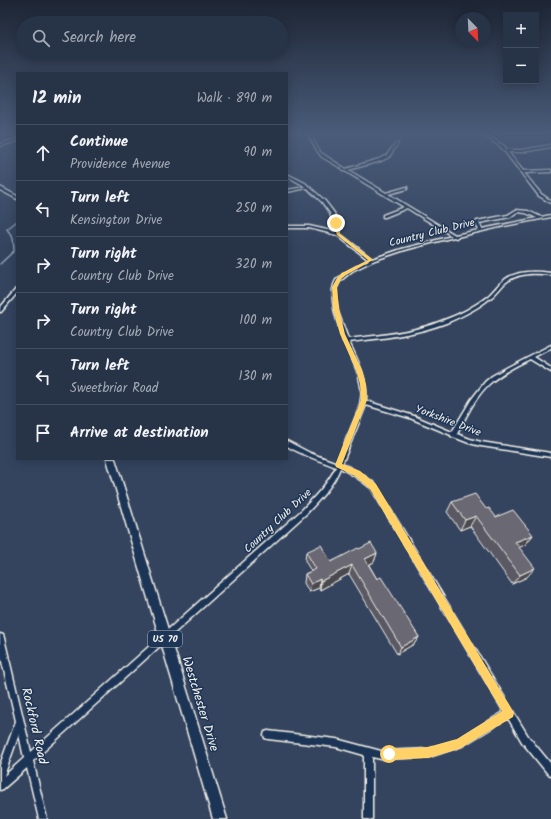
<!DOCTYPE html>
<meta charset="utf-8">
<style>
body{margin:0;font-family:Kalam,sans-serif;background:#333f52;color:#f1f3f6}
.controls{position:absolute;right:12px;top:12px;display:grid;overflow:hidden;border-radius:0px;box-shadow:0 2px 10px #0003}
.controls button{width:36px;height:36px;display:grid;place-items:center;padding:0;border:0;border-bottom:1px solid #434e60;background:#273347;color:#f1f3f6;font:20px sans-serif}
.compass{position:absolute;left:455px;top:12px;width:36px;height:36px;border-radius:50%;background:#273347;box-shadow:0 2px 10px #0003;rotate:156deg}
.stop{position:absolute;width:12px;height:12px;margin:-9px;border:3px solid #ffd166;border-radius:50%;background:#fff}
.stop.end{background:#ffd166;border-color:#fff;box-shadow:0 1px 4px #0008}
.list{margin:0;padding:0;list-style:none}
h2{display:flex;justify-content:space-between;align-items:center;height:52px;margin:0;padding:0 16px;font-size:17px}
h2 small{font-size:13px;font-weight:400;color:#a4aab4}
.list li{display:grid;grid-template-columns:26px 1fr auto;gap:12px;align-items:center;box-sizing:border-box;height:56px;padding:0 16px;border-top:1px solid #434e60}
.list b{display:block;font-size:15px;white-space:nowrap}
.list p{margin:0;font-size:13px;white-space:nowrap;color:#a4aab4}
.list em{font-size:13px;font-style:normal;color:#a4aab4}
.icon{flex:none;width:22px;height:22px;fill:none;stroke:currentColor;stroke-width:2;stroke-linecap:round;stroke-linejoin:round}
.map{position:relative;flex:none;width:551px;height:819px;overflow:hidden}
.search{position:absolute;background:#273347;box-shadow:0 2px 10px #0003;left:16px;top:16px;width:272px;height:44px;display:flex;align-items:center;gap:10px;box-sizing:border-box;padding:0 14px;border-radius:22px;color:#a4aab4;font-size:15px}
.panel{position:absolute;background:#273347;box-shadow:0 2px 10px #0003;left:16px;top:72px;width:272px;height:388px;border-radius:0px}
.map>svg:first-child{display:block}
.lines{fill:none;stroke-linecap:round;stroke-linejoin:round}
.stream{stroke:#91a1b3;stroke-width:1.5}
.minor-casing{stroke:#f4f1e8;stroke-width:3}
.tertiary-casing{stroke:#f4f1e8;stroke-width:3}
.primary-casing{stroke:#f4f1e8;stroke-width:3}
.minor{fill:#1d3557;fill-rule:evenodd}
.tertiary{fill:#1d3557;fill-rule:evenodd}
.primary{fill:#1d3557;fill-rule:evenodd}
.wall{fill:#5a5963;stroke:#f4f1e8}
.shaded-wall{fill:#4a4850;stroke:#f4f1e8}
.building{fill:#696773;stroke:#f4f1e8}
.route{fill:#ffd166}
.labels{text-anchor:middle;dominant-baseline:central;stroke-width:3;stroke-linejoin:round;paint-order:stroke}
.shield{fill:#1d3557;stroke:#b4b9bc;stroke-width:1}
.shield-label{font-size:10px;font-weight:bold;fill:#f4f1e8}
.street-label{font-size:11px;fill:#f4f1e8;stroke:#1d3557}
.near-street-label{font-size:13px;fill:#f4f1e8;stroke:#1d3557}
</style>
<div class="map">
<svg width="551" height="819" viewBox="0 0 551 819">
<rect width="100%" height="100%" fill="#34445f"/>
<filter id="ink" filterUnits="userSpaceOnUse"><feTurbulence type="fractalNoise" baseFrequency=".025" numOctaves="2"/><feDisplacementMap in="SourceGraphic" scale="8" xChannelSelector="R" yChannelSelector="G"/><feConvolveMatrix kernelMatrix="1 2 1 2 8 2 1 2 1" color-interpolation-filters="sRGB"/></filter>
<g filter="url(#ink)">
<g class="lines">
<polyline class="stream" points="0,264 14,251 13,238 7,229 17,221"/>
<g class="minor-casing">
<g id="minor">
<path d="M307,133H309L320,152L324,155L346,169L379,159L387,155L396,143H398L389,157L381,161L348,170L386,193L407,187V189L388,194L455,235L479,230L475,223L477,221L508,215L516,210L528,211L541,217L551,215V217L504,226L457,237L456,238L454,237L405,250L375,260L352,271L340,281L336,289V300L338,312L348,339C380,335 413,333 444,320C458,315 474,307 487,297C492,293 496,287 502,282C515,270 534,271 551,273V275C535,273 517,272 504,284C499,289 495,295 489,299C477,309 460,317 446,323C415,335 382,338 349,342C358,361 368,380 366,401L414,416L452,432L471,400L485,382L492,376L508,367L551,345V348L534,357L551,368V372L530,359C516,366 501,373 489,384C475,397 466,417 457,434L470,439L481,442L551,453V457L481,446L469,443L451,436V435L410,418L366,405L342,464C354,469 365,476 375,484L528,736L551,764V775L548,774L522,742L508,718L462,746L429,757L381,759L372,757V819H364V755L336,747L268,739L265,738L264,735L265,732L268,731L336,739L381,751L429,749L457,740L504,712L371,488C361,480 352,474 340,468C333,486 319,500 306,514L33,761L47,819H39L27,768L3,789L0,790V765L16,721L0,653V634L3,635L4,638L31,752L302,510C314,497 328,484 336,467C319,460 302,455 287,446V441L310,453L337,463C342,452 345,441 350,431C354,420 360,410 361,399C364,381 352,359 345,342L343,341L344,340C338,325 326,293 337,279C338,278 340,277 342,275C350,269 359,265 369,260L337,235L309,228H287V226H309L336,232L330,213L322,202L307,188L287,192V190L305,187L303,185L287,176V174L305,183L324,200L334,213L340,234L372,259L402,249L452,236L407,208L385,217H383V215L404,207L345,171H343V169L322,157L318,152ZM517,212L526,213L537,218L482,229L479,223L510,217ZM19,734L24,758L4,776Z"/>
<polygon points="481,133 483,133 504,146 507,150 522,150 551,145 551,147 522,152 508,152 523,171 551,170 551,172 524,173 541,194 551,201 551,203 539,196 502,148"/>
<polygon points="16,289 17,289 17,293 1,312 0,312 0,308"/>
</g>
</g>
<g class="tertiary-casing">
<polygon id="tertiary" points="16,139 17,139 17,141 0,146 0,144"/>
</g>
<g class="primary-casing">
<g id="primary">
<polygon points="0,187 17,196 17,199 0,190"/>
<polygon points="107,459 115,459 227,819 213,819"/>
</g>
</g>
<use href="#minor" class="minor"/>
<use href="#tertiary" class="tertiary"/>
<use href="#primary" class="primary"/>
</g>
<g class="wall">
<polygon points="452,502 486,509 496,517 533,535 525,545 519,547 527,577 512,584 470,526 460,530 447,512"/>
<polygon points="359,549 377,553 374,562 369,565 377,579 419,637 414,644 397,654 349,574 320,590 319,588 309,592 304,583 305,574 311,571 305,561 306,552 331,562"/>
</g>
<g class="shaded-wall">
<polygon points="476,516 470,526 460,530 465,520"/>
<polygon points="533,535 525,545 508,552 515,542"/>
<polygon points="377,553 374,562 362,568 365,559"/>
<polygon points="352,565 349,574 320,590 321,581"/>
<polygon points="535,568 527,577 512,584 520,575"/>
<polygon points="320,579 319,588 309,592 311,584"/>
<polygon points="419,637 414,644 397,654 401,647"/>
</g>
<g class="building">
<polygon points="475,494 486,509 489,508 496,517 513,510 533,535 515,542 535,568 520,575 476,516 465,520 452,502"/>
<polygon points="371,543 377,553 365,559 377,579 381,577 419,637 401,647 352,565 321,581 320,579 311,584 305,574 316,569 306,552 321,545 331,562 358,548 359,549"/>
</g>
</g>
<linearGradient id="sky" x2="0" y2="1"><stop stop-color="#1d2534"/><stop offset="0.54" stop-color="#4a5c7a"/><stop offset="1" stop-color="#4a5c7a" stop-opacity="0"/></linearGradient>
<rect width="551" height="247" fill="url(#sky)"/>
<polygon class="route" points="336,222 338,223 340,234 373,260 346,275 341,279 337,287 339,309 345,334 362,370 366,384 367,400 342,464 360,471 376,484 514,713 513,717 459,749 428,758 389,760 386,758 384,754 386,751 389,749 428,747 457,739 502,711 370,489 355,476 336,467 335,465 361,400 360,384 356,370 340,334 333,309 332,287 337,278 342,273 368,260 337,235 333,223"/>
<g class="labels">
<rect class="shield" x="148" y="631" width="34" height="16" rx="3"/>
<g class="shield-label">
<text x="165" y="639">US 70</text>
</g>
<g class="street-label">
<text transform="translate(432 233) rotate(-14)">Country Club Drive</text>
<text transform="translate(448 421) rotate(21)">Yorkshire Drive</text>
<text transform="translate(278 521) rotate(-43)">Country Club Drive</text>
</g>
<g class="near-street-label">
<text transform="translate(200 704) rotate(73)">Westchester Drive</text>
<text transform="translate(34 726) rotate(77)">Rockford Road</text>
</g>
</g>
</svg>
<div class="controls">
<button>+</button>
<button>−</button>
</div>
<svg class="compass" viewBox="-18 -18 36 36"><path d="M0-13l5 13h-10z" fill="#e53935"/><path d="M0 13l5-13h-10z" fill="#a4aab4"/></svg>
<div class="stop" style="left:389px;top:754px"></div>
<div class="stop end" style="left:336px;top:223px"></div>
<div class="search"><svg class="icon" aria-label="search" viewBox="0 0 24 24"><circle cx="10" cy="10" r="6"/><path d="M15 15l6 6"/></svg>Search here</div>
<section class="panel">
<h2>12 min<small>Walk · 890 m</small></h2>
<ul class="list">
<li><svg class="icon" aria-label="ahead" viewBox="0 0 24 24"><path d="M12 20V5M6 11l6-6 6 6"/></svg><div><b>Continue</b><p>Providence Avenue</p></div><em>90 m</em></li>
<li><svg class="icon" aria-label="left" viewBox="0 0 24 24"><path d="M17 20v-9H6M10 6l-5 5 5 5"/></svg><div><b>Turn left</b><p>Kensington Drive</p></div><em>250 m</em></li>
<li><svg class="icon" aria-label="right" viewBox="0 0 24 24"><path d="M7 20v-9h11M14 6l5 5-5 5"/></svg><div><b>Turn right</b><p>Country Club Drive</p></div><em>320 m</em></li>
<li><svg class="icon" aria-label="right" viewBox="0 0 24 24"><path d="M7 20v-9h11M14 6l5 5-5 5"/></svg><div><b>Turn right</b><p>Country Club Drive</p></div><em>100 m</em></li>
<li><svg class="icon" aria-label="left" viewBox="0 0 24 24"><path d="M17 20v-9H6M10 6l-5 5 5 5"/></svg><div><b>Turn left</b><p>Sweetbriar Road</p></div><em>130 m</em></li>
<li><svg class="icon" aria-label="arrive" viewBox="0 0 24 24"><path d="M6 21V4h12l-3 4 3 4H6"/></svg><div><b>Arrive at destination</b></div></li>
</ul>
</section>
</div>
